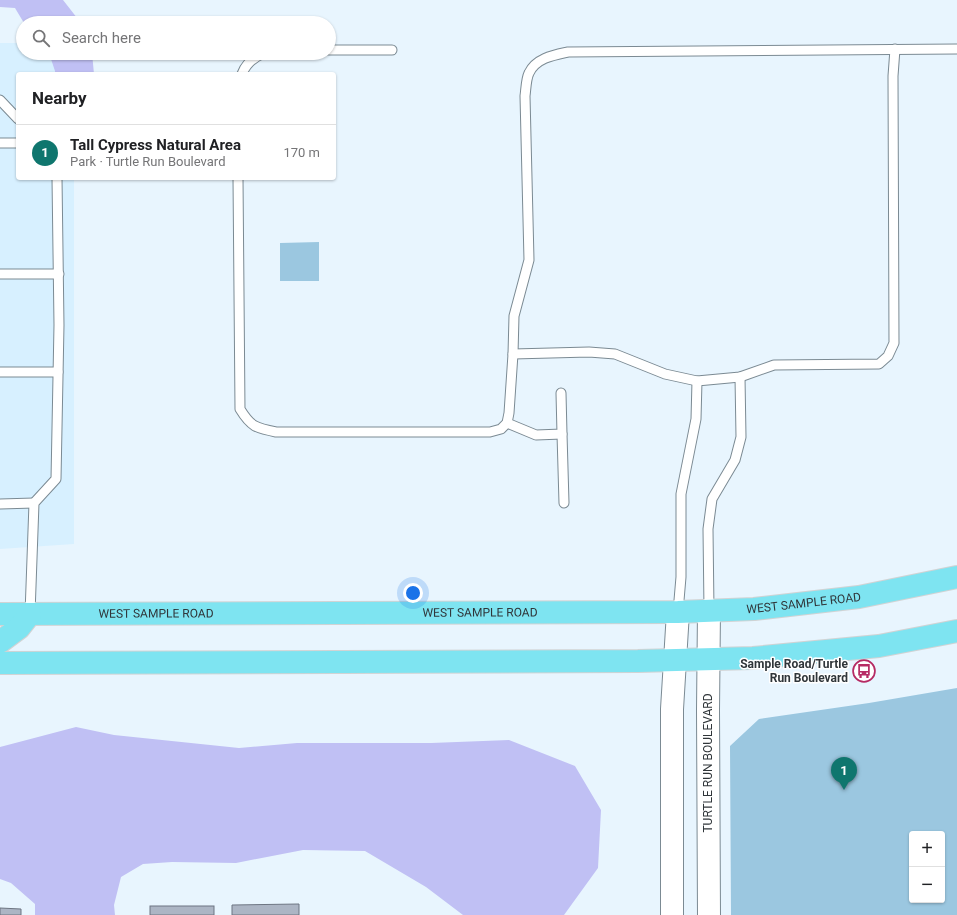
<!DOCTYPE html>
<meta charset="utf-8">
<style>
body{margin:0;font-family:Roboto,sans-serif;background:#f2f2f2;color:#202124}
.controls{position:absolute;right:12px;bottom:12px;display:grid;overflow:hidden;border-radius:4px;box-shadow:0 1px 3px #0004}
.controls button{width:36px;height:36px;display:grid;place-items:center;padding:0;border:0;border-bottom:1px solid #e0e0e0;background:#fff;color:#202124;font:20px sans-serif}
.you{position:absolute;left:413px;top:593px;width:14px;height:14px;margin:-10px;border:3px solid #fff;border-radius:50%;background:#1a73e8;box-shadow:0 0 0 6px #1a73e833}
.badge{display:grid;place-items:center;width:26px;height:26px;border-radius:50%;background:#0f766e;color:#fff;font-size:13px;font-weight:700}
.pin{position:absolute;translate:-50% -33px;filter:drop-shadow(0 1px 2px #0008)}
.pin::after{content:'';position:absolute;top:21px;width:14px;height:12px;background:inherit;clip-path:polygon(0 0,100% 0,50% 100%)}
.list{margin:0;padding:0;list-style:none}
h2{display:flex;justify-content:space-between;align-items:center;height:52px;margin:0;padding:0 16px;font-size:17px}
h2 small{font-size:13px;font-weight:400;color:#757577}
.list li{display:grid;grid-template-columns:26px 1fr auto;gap:12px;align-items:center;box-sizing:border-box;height:56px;padding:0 16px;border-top:1px solid #e0e0e0}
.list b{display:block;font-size:15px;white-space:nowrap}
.list p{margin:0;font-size:13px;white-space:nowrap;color:#757577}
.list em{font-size:13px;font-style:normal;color:#757577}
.icon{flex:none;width:22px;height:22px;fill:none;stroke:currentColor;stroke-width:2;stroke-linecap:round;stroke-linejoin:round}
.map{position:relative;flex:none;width:957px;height:915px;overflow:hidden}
.search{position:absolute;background:#fff;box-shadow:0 1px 3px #0004;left:16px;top:16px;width:320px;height:44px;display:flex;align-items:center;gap:10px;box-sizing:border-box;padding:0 14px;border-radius:22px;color:#757577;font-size:15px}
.panel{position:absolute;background:#fff;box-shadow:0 1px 3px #0004;left:16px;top:72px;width:320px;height:108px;border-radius:4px}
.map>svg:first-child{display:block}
.built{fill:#d7f0ff}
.green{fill:#9bc7e0;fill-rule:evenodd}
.water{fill:#c0c0f4}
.building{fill:#acb5c4;stroke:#6d7582}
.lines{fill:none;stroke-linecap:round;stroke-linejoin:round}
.service-casing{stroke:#7b8a93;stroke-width:11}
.tertiary-casing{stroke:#7b8a93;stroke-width:24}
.primary-casing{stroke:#d1d3d4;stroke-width:24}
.service{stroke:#fff;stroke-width:9}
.tertiary{stroke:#fff;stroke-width:22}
.primary{stroke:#7ee4f1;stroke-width:22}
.labels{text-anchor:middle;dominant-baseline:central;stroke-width:3;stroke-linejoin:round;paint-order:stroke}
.street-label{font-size:12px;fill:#30363a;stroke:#fff}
.poi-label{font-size:12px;font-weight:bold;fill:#30363a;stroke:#fff;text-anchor:end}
</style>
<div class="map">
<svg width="957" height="915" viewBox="0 0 957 915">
<rect width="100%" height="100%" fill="#e8f5fe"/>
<polygon class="built" points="0,43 23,43 23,53 74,53 74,74 18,74 18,178 74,178 74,544 0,549"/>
<g class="green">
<polygon points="319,242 319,281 280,281 280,243"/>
<path d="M957,688V915H731L730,746L759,719L869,703ZM912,834H942V900H912Z"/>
</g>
<g class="water">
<polygon points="0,0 63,0 81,23 24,23 15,8 0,7"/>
<polygon points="49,53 92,53 94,74 55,74 55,71"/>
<polygon points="76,727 114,735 239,748 297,743 431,743 509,740 575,766 601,810 598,868 564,915 463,915 426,887 365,851 303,850 236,863 172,862 143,864 121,877 114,905 115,915 35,915 35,904 11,883 0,879 0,747"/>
</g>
<g class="building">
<polygon points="299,904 299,915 232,915 232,905"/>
<rect x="150" y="906" width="64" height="9"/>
<polygon points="0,908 21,909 21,915 0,915"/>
</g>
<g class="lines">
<g class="service-casing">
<g id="service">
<polyline points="329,50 392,50"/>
<path d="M242,74C246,63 254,57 264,53"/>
<polyline points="0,100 18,119"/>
<polyline points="0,143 18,143"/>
<path d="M238,178L240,409C251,427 256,428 276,432H490L501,429L507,423L509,413L513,354L514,316L529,260L525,96C526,89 526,79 529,73C536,58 554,55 568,52L957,49"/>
<polyline points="0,274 59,274"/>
<polyline points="513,354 589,352 615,354 665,374 697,381 740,377 774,365 879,364 888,356 894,343 893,76 895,49"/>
<polyline points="0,372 58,372"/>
<polyline points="507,423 536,435 562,434 561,393"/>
<polyline points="562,434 564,503"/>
<polyline points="0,504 34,503"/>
<polyline points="709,610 708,529 712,499 735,460 741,437 740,377"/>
<polyline points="678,612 681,577 681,494 696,419 697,381"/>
<polyline points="30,614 34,503 56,479 59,325 57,178"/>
</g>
</g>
<g class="tertiary-casing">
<g id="tertiary">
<polyline points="672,915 672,709 678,612"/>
<polyline points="709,915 708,710 709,610"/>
</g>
</g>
<g class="primary-casing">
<g id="primary">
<path id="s1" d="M0,614L678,612L754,609L859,597L957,577"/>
<polyline points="0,642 19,628 30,614"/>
<polyline points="0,663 638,661 753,658 879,646 957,631"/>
</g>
</g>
<use href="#service" class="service"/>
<use href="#tertiary" class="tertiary"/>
<use href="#primary" class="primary"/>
</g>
<defs>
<g id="bus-ring" transform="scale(1.15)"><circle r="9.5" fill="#fff" stroke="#b62b64" stroke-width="1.5"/><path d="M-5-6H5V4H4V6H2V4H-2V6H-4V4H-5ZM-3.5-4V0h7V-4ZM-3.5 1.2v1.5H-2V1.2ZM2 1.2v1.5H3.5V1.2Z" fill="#b62b64"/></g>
</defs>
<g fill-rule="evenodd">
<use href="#bus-ring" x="864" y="671"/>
</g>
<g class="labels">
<g class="street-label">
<text stroke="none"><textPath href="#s1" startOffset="804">WEST SAMPLE ROAD</textPath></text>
<text stroke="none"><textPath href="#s1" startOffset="156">WEST SAMPLE ROAD</textPath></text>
<text stroke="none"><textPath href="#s1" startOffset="480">WEST SAMPLE ROAD</textPath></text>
<text transform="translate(708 763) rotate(-90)">TURTLE RUN BOULEVARD</text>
</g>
<g class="poi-label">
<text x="848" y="664">Sample Road/Turtle<tspan x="848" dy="14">Run Boulevard</tspan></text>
</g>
</g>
</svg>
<div class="controls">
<button>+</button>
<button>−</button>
</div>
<div class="you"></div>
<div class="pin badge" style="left:844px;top:790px">1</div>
<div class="search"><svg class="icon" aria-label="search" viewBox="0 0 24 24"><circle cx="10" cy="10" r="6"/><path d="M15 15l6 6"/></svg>Search here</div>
<section class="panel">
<h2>Nearby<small></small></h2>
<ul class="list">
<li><span class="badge">1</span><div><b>Tall Cypress Natural Area</b><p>Park · Turtle Run Boulevard</p></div><em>170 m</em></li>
</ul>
</section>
</div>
